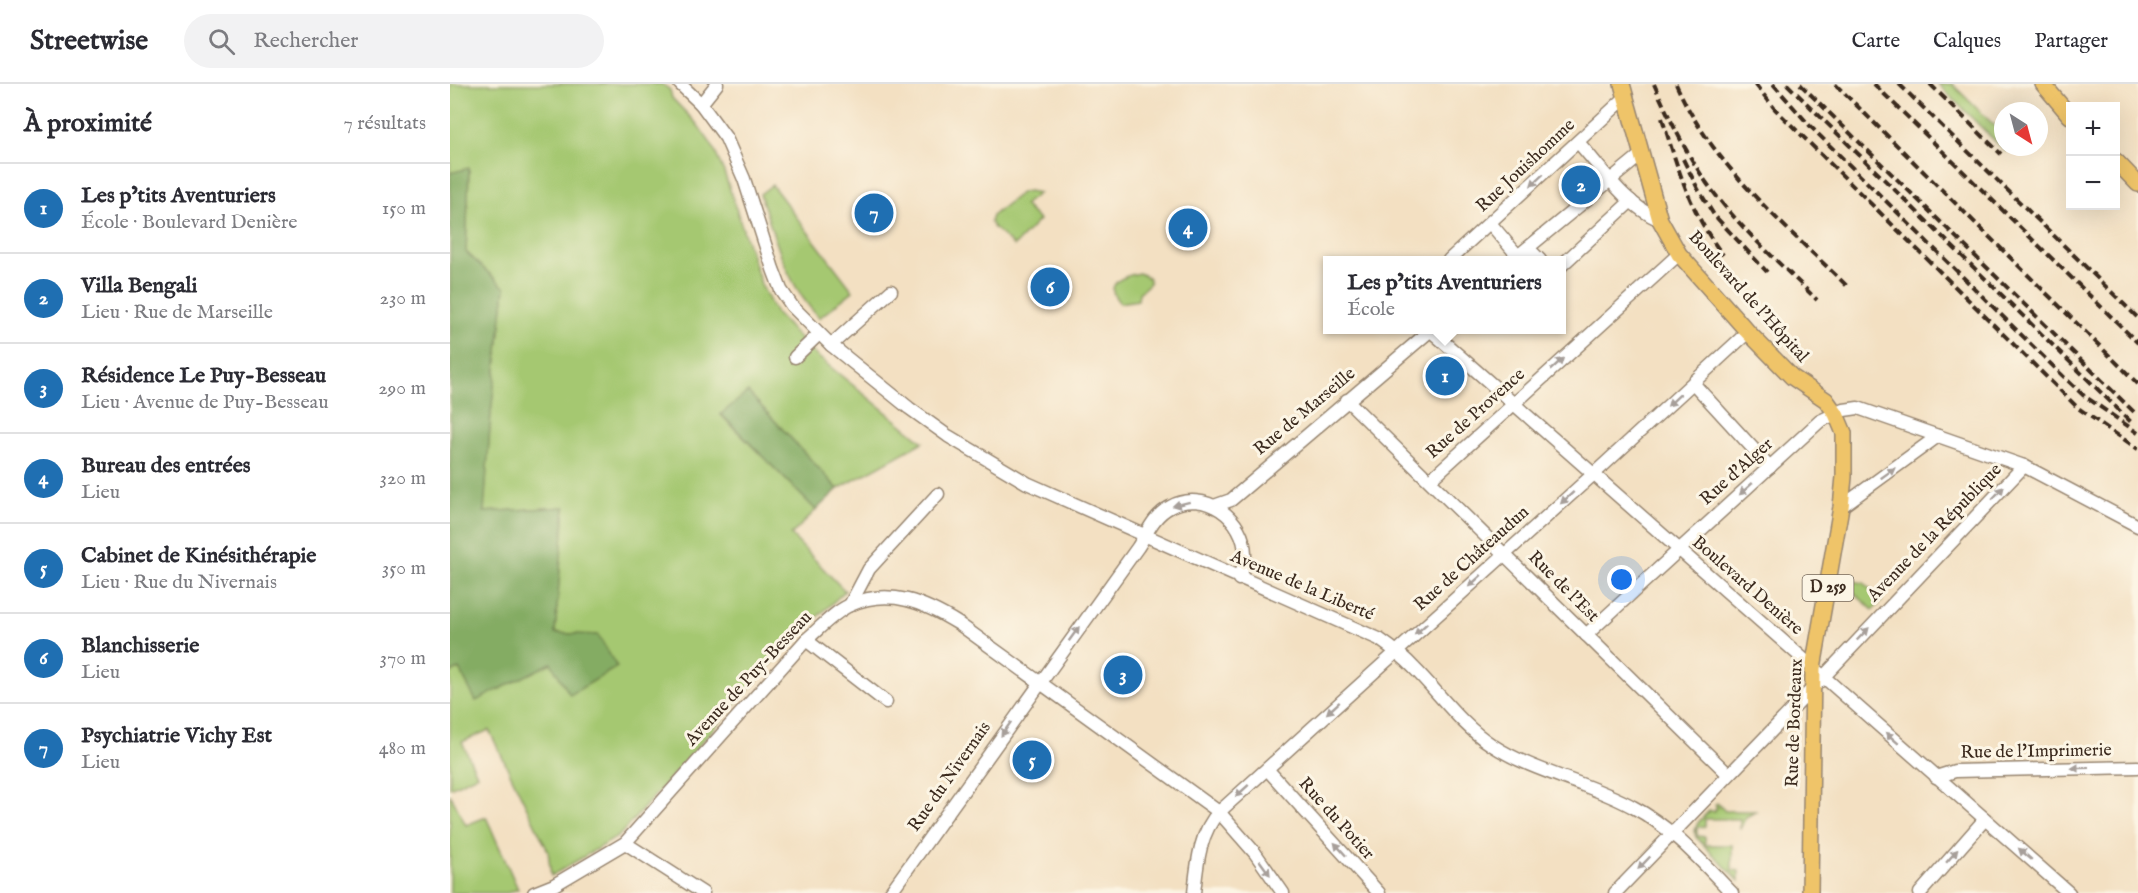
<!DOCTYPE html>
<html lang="fr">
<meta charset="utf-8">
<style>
body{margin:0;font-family:"IM FELL English",serif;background:#f2f2f3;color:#2b2b33}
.controls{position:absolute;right:18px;top:18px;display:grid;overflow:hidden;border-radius:0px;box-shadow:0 6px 24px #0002}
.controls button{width:54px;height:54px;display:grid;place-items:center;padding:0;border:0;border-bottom:2px solid #e1e1e2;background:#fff;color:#2b2b33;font:30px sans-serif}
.compass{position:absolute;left:1544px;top:18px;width:54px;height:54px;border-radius:50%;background:#fff;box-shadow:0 6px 24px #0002;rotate:144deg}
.you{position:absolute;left:1172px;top:496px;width:21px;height:21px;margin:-15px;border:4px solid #fff;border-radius:50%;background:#1a73e8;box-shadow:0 0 0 9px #1a73e833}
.badge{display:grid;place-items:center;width:39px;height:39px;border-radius:50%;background:#1f6fb2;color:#fff;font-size:20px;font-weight:700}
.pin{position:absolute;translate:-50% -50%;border:3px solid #fff;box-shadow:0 2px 6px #0006}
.popup{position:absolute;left:873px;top:172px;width:243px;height:78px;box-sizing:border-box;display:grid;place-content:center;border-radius:0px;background:#fff;filter:drop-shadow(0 2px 4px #0005);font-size:20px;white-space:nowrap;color:#7c7c81}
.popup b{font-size:22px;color:#2b2b33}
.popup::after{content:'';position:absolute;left:50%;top:100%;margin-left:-12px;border:12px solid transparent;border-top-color:#fff}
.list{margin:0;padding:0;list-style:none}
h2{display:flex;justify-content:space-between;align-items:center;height:78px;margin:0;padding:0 24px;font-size:26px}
h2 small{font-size:20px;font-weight:400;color:#7c7c81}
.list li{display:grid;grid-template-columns:39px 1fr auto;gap:18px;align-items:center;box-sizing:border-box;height:90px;padding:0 24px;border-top:2px solid #e1e1e2}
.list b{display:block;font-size:22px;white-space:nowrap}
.list p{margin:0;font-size:20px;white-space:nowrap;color:#7c7c81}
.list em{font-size:20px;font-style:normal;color:#7c7c81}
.icon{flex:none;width:33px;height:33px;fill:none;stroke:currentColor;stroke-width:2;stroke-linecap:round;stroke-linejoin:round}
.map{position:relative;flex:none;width:1688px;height:809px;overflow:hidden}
header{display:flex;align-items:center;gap:36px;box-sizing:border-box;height:84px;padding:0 30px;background:#fff;border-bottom:2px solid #e1e1e2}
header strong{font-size:28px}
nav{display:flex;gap:33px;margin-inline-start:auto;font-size:21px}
.search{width:420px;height:54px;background:#f2f2f3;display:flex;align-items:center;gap:15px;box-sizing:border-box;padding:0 21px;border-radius:33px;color:#7c7c81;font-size:22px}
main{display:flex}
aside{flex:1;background:#fff}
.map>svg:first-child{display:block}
.green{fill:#a5c871;stroke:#707948;stroke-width:1.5}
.forest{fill:#84ac63;stroke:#606b40;stroke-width:1.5}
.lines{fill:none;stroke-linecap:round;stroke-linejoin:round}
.minor-casing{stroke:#978570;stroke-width:15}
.major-casing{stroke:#978570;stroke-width:18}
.minor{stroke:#fff;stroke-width:12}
.major{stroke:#efc469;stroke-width:15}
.rail{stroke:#3b2a1e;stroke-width:4;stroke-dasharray:9 4.5;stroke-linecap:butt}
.oneway{fill:#a79f9a}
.labels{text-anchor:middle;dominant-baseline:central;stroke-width:6;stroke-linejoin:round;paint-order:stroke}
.shield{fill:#fcf5e5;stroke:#75675a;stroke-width:1.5}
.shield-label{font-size:16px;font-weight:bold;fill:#3b2a1e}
.street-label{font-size:18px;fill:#3b2a1e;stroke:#fcf5e5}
</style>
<header>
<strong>Streetwise</strong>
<div class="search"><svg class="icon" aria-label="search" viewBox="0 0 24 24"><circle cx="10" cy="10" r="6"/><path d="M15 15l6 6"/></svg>Rechercher</div>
<nav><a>Carte</a><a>Calques</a><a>Partager</a></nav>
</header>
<main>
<aside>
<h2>À proximité<small>7 résultats</small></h2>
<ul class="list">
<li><span class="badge">1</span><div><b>Les p’tits Aventuriers</b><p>École · Boulevard Denière</p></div><em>150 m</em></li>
<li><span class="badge">2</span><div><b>Villa Bengali</b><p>Lieu · Rue de Marseille</p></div><em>230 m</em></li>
<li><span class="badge">3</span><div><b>Résidence Le Puy-Besseau</b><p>Lieu · Avenue de Puy-Besseau</p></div><em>290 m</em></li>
<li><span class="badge">4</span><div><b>Bureau des entrées</b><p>Lieu</p></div><em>320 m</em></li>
<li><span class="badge">5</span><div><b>Cabinet de Kinésithérapie</b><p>Lieu · Rue du Nivernais</p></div><em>350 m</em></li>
<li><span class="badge">6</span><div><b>Blanchisserie</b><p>Lieu</p></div><em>370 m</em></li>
<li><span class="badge">7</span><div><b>Psychiatrie Vichy Est</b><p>Lieu</p></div><em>480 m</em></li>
</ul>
</aside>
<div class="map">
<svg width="1688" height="809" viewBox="0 0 1688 809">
<rect width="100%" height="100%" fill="#fcf5e5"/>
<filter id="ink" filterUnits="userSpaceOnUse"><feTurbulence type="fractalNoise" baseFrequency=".0167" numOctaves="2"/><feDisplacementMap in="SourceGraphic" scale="12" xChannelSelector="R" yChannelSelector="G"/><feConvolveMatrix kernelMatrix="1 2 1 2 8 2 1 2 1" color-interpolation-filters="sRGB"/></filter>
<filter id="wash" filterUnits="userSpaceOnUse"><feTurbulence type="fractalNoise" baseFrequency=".008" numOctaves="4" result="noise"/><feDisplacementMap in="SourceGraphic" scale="24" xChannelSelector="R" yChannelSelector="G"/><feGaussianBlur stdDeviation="1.35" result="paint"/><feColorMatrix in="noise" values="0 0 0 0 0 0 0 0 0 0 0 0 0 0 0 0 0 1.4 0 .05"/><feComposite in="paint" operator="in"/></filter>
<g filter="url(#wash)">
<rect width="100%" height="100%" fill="#f3e0c2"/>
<g class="green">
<polygon points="0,0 212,0 220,6 222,14 247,40 262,61 274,88 311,200 325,228 362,268 473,358 388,405 298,308 271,331 366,426 341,451 395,507 337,562 169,752 101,792 98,767 39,646 12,658 27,691 0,704 0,589 9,585 26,616 101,579 105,549 114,423 33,428 41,329 55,204 16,168 19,85 0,89"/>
<polygon points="1488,0 1502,0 1545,42 1551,48 1546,54 1553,63 1558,65 1556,68"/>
<path d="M322,101L403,207L369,234C335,198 326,156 310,110Z"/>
<polygon points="579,107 589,109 574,121 589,136 564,162 543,143 540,138 542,132 572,108"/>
<path d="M689,189L699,194L700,199L689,209L688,216L670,219C652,200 673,192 689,189Z"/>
<polygon points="1396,496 1414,499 1432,517 1423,526 1405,510 1395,506"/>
<polygon points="0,710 16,741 36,733 68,805 57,809 0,809"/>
<path d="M1267,719L1275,727H1307L1296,733L1290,745V735H1255V743H1247V752L1255,753V761H1282V786L1289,787V797L1246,753C1242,741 1252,735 1260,726L1263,728L1267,724L1265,721Z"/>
</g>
<g class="forest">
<polygon points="19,84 16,168 55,204 41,329 34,428 115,423 105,549 148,551 167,583 120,611 101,579 26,617 9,585 0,589 0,89"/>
<polygon points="298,308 388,405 366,426 271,330"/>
</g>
</g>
<g filter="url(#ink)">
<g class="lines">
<g class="minor-casing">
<g id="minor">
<path d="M230,0L251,20L276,54L294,95L323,185L331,206L342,222L381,261L459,324L498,352L577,399L929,555C942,564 954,573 964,584C990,610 1011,641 1042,661C1085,689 1138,698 1183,723C1223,744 1251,777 1282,809"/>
<polyline points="251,20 267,0"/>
<path d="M1128,58C1152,85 1176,122 1210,136"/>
<polyline points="1040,139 1068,172"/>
<polyline points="1078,164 1090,176"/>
<polyline points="999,176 1176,13"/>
<polyline points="1063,176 1192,70"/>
<polyline points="1112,181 1181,117"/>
<polyline points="980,246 1619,809"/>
<polyline points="381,261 441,207"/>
<polyline points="345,273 369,250"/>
<polyline points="1243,299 1320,383"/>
<polyline points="897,316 1278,690"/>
<polyline points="980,396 1229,170"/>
<polyline points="764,422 781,416 981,246"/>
<polyline points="1391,423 1488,352"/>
<polyline points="400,521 419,485 488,410"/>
<polyline points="1136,551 1370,337 1394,326 1408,324 1574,382 1688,442"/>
<polyline points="356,556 436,618"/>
<polyline points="817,685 929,809"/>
<polyline points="1486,693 1505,687 1688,683"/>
<polyline points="175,759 253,809"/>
<path d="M84,809L104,801L175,759L356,556C370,544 383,529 400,521C440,503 475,519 509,540L769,728L805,769L833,809"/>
<path d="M440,809L688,463C698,448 703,432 720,423C754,404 796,434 795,472C795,479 792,488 789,495"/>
<path d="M744,809C747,782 749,749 769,728L1147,387L1298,248"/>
<polyline points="1165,809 1362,605 1574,382"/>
<polyline points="1470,809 1535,735"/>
</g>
</g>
<g class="major-casing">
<g id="major">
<polyline points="1172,0 1210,136 1229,170 1298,248 1342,293 1376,316 1386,330 1394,349 1394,393 1391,423 1363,584 1360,809"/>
<polyline points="1593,0 1620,32"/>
<polyline points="1666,77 1688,100"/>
</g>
</g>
<use href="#minor" class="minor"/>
<use href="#major" class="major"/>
<g class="rail">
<path d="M1204,0C1219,34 1235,67 1256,98C1287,142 1330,179 1367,216"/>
<path d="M1226,0C1262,82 1336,142 1399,204"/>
<polyline points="1305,0 1325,25 1628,324 1688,365"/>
<polyline points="1323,0 1361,43 1612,291 1633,311 1688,349"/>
<polyline points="1337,0 1681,338"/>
<polyline points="1350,0 1684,328"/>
<polyline points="1385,0 1688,300"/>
<polyline points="1424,0 1688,259"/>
<polyline points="1449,0 1688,234"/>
<polyline points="1480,0 1551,70"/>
<path d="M1212,34C1228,85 1240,128 1273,171"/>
<polyline points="1233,75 1248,105 1264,131 1317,188"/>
</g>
</g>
<defs><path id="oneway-solid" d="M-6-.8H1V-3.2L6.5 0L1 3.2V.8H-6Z" transform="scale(1.5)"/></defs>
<g class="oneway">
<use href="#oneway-solid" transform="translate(1087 96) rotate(137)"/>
<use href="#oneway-solid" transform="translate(1107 280) rotate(-42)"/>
<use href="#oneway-solid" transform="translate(1224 316) rotate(137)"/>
<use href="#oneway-solid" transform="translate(1438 389) rotate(-36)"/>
<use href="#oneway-solid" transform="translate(1296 405) rotate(138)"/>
<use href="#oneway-solid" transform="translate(1548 409) rotate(-46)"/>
<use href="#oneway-solid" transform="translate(1117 414) rotate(138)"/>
<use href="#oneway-solid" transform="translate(731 420) rotate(166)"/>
<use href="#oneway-solid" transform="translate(1025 497) rotate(138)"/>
<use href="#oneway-solid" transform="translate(971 545) rotate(138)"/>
<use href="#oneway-solid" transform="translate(624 550) rotate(-54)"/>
<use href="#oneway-solid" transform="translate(1413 550) rotate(-46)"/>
<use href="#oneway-solid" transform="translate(883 624) rotate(138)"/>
<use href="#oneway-solid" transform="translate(556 645) rotate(125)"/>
<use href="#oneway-solid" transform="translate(1442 654) rotate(-139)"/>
<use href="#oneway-solid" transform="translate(1630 684) rotate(179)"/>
<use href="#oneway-solid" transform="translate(792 707) rotate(138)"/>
<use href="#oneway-solid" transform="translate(890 765) rotate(-132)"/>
<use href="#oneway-solid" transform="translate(1575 770) rotate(-139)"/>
<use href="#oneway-solid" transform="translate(1502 772) rotate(-49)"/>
<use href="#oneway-solid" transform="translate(1194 779) rotate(134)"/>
<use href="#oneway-solid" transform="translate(815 784) rotate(54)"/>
</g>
</g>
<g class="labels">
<rect class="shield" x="1352.5" y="491" width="51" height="26" rx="4.5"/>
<g class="shield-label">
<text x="1378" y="504">D 259</text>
</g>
<g class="street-label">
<text transform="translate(1076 82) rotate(-43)">Rue Jouishomme</text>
<text transform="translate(1298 213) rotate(48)">Boulevard de l'Hôpital</text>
<text transform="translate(855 328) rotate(-40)">Rue de Marseille</text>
<text transform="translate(1026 330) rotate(-42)">Rue de Provence</text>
<text transform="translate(1287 388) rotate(-42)">Rue d'Alger</text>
<text transform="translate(1485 449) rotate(-46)">Avenue de la République</text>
<text transform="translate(1022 475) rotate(-42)">Rue de Châteaudun</text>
<text transform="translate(852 502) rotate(23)">Avenue de la Liberté</text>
<text transform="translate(1297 502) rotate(41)">Boulevard Denière</text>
<text transform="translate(1113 503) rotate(45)">Rue de l'Est</text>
<text transform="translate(299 595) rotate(-47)">Avenue de Puy-Besseau</text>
<text transform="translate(1345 639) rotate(-88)">Rue de Bordeaux</text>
<text transform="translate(1586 668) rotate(-1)">Rue de l'Imprimerie</text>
<text transform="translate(500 693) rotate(-55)">Rue du Nivernais</text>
<text transform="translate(886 735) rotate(48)">Rue du Potier</text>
</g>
</g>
</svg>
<div class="controls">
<button>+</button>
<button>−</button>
</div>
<svg class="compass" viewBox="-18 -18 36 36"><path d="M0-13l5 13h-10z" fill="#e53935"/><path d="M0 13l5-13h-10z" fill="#7c7c81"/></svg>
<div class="you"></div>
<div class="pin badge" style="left:995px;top:292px">1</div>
<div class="popup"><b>Les p’tits Aventuriers</b>École</div>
<div class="pin badge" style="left:1131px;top:101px">2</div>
<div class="pin badge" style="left:673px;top:591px">3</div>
<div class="pin badge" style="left:738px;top:144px">4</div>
<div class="pin badge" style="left:582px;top:676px">5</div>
<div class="pin badge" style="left:600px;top:203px">6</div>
<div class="pin badge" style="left:424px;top:129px">7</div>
</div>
</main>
